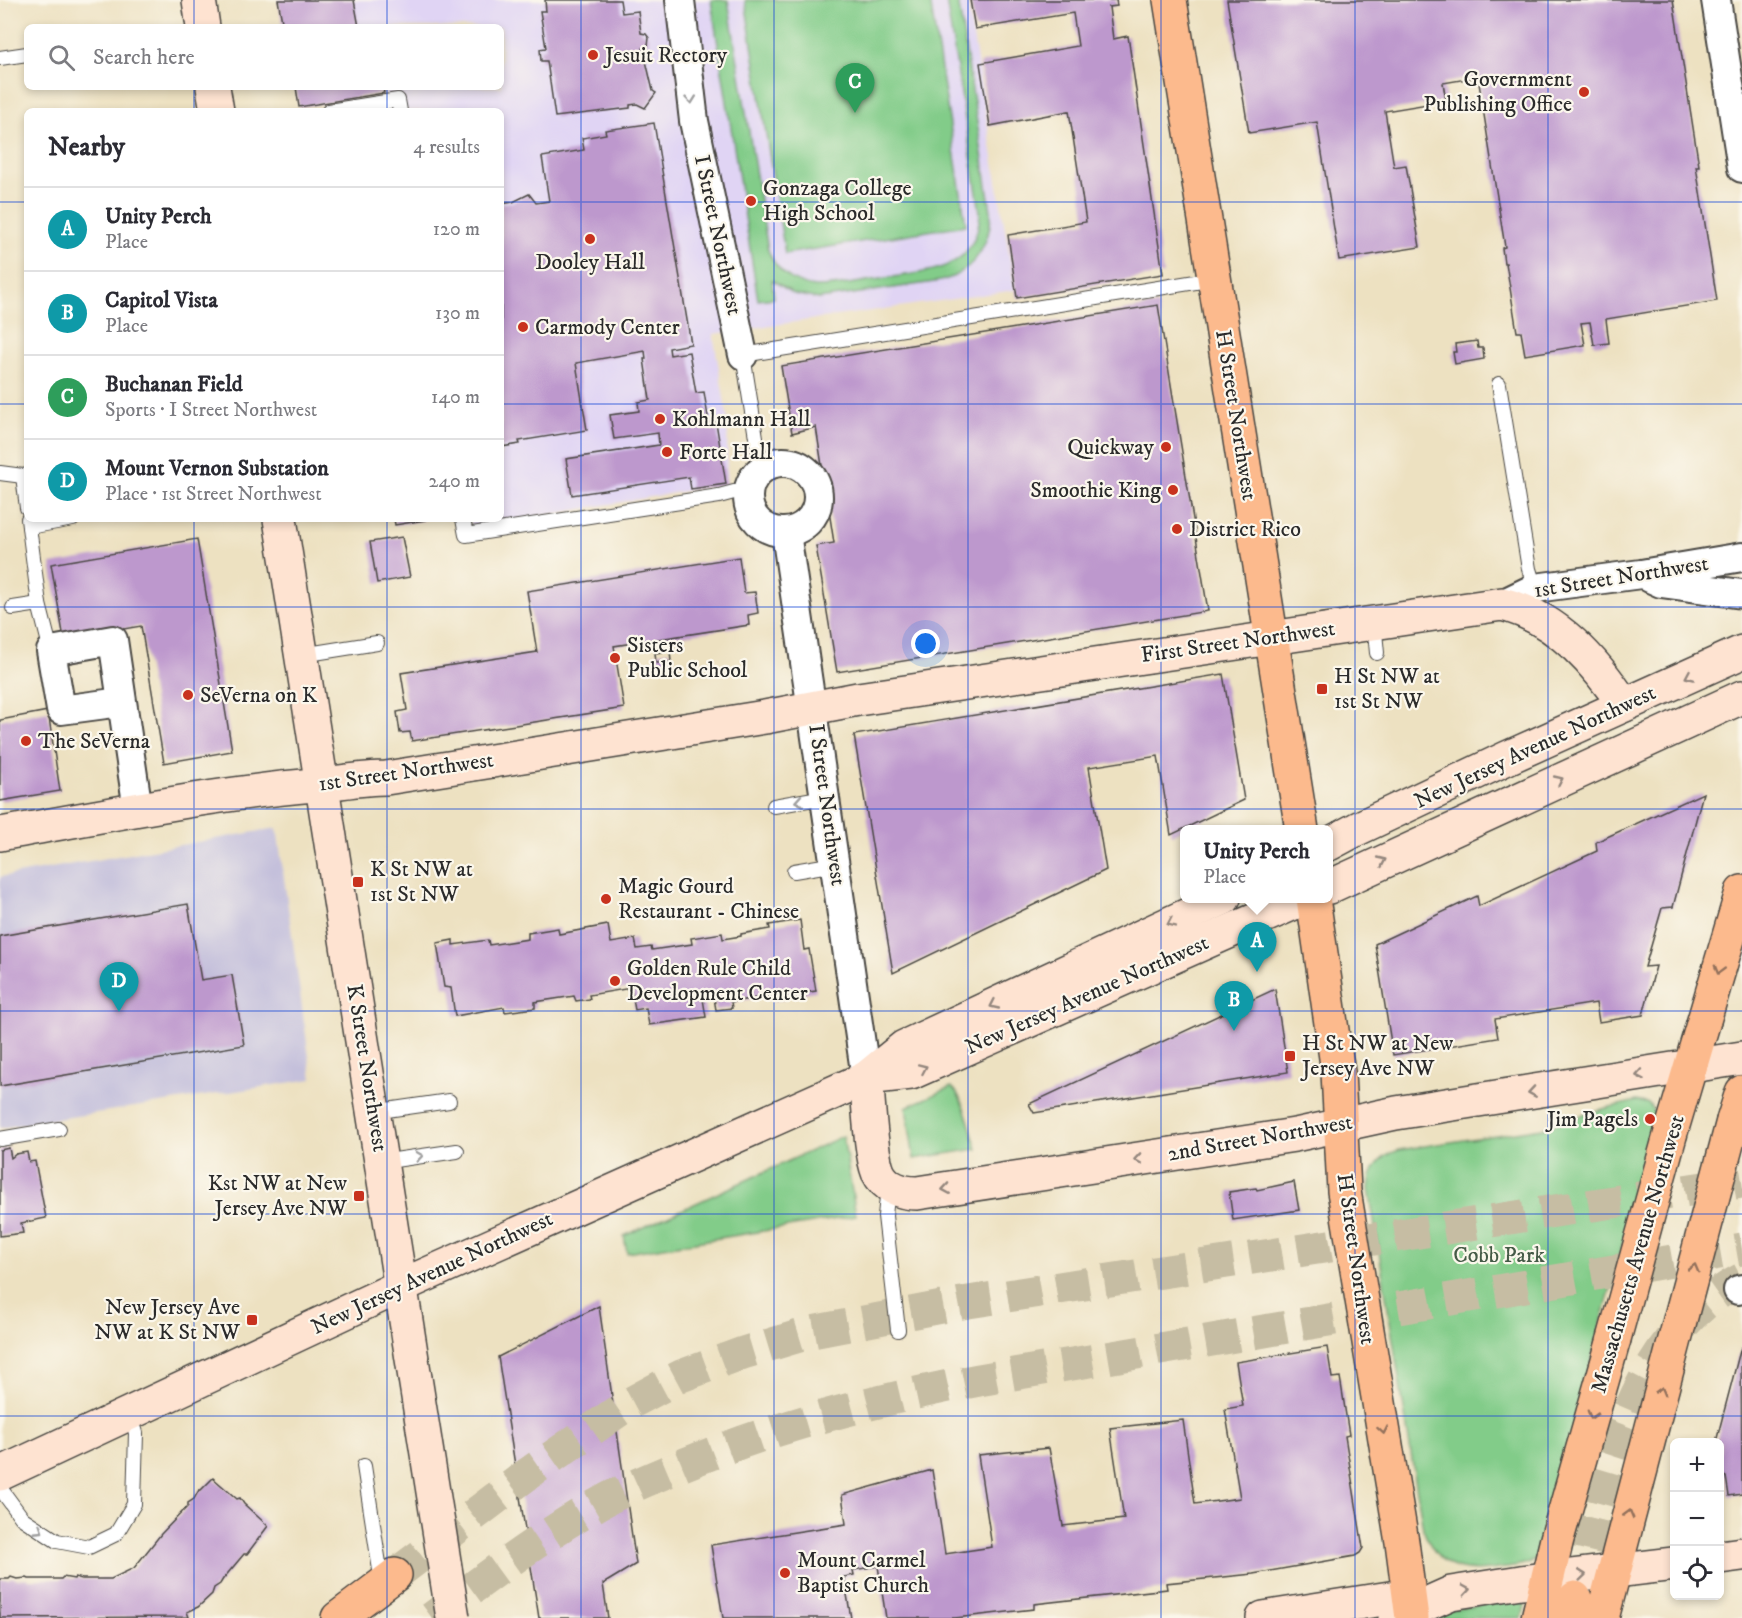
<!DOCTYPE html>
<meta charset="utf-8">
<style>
body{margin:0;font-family:"IM FELL DW Pica",serif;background:#f2f2f3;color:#2b2b33}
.controls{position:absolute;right:18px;bottom:18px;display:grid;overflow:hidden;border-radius:9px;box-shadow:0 3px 9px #0003}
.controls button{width:54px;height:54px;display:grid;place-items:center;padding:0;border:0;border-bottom:2px solid #e1e1e2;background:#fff;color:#2b2b33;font:30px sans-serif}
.you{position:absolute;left:926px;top:644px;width:21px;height:21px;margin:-15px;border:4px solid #fff;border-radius:50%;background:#1a73e8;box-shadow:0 0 0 9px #1a73e833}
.badge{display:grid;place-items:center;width:39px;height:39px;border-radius:50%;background:#1a73e8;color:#fff;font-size:20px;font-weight:700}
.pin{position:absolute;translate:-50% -50px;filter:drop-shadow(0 2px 3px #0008)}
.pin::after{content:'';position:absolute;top:32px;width:21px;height:18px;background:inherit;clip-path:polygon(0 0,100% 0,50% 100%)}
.popup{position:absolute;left:1180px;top:825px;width:153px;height:78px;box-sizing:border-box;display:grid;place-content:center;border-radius:9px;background:#fff;filter:drop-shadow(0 2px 4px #0005);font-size:20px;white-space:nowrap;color:#7c7c81}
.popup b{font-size:22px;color:#2b2b33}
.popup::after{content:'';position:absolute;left:50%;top:100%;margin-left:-12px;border:12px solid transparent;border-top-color:#fff}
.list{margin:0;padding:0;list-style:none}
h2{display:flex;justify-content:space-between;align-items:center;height:78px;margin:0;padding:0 24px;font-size:26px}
h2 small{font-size:20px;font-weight:400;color:#7c7c81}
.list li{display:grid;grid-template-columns:39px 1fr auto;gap:18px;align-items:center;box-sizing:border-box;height:84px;padding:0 24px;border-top:2px solid #e1e1e2}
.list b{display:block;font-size:22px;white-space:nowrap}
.list p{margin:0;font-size:20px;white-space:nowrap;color:#7c7c81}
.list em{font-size:20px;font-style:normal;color:#7c7c81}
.icon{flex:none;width:33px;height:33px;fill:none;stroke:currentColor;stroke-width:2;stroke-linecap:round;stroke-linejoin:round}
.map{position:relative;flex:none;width:1742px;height:1618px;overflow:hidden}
.search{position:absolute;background:#fff;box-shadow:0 3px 9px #0003;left:24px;top:24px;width:480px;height:66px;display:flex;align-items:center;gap:15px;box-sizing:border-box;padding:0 21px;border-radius:9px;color:#7c7c81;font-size:22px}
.panel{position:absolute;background:#fff;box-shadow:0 3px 9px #0003;left:24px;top:108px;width:480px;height:414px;border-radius:9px}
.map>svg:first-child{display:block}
.built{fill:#e0d4f4}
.industrial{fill:#c4c0db}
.green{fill:#82cc89;stroke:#567c5a;stroke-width:1.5}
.building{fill:#bd98cd}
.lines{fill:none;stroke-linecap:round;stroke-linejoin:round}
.highway-tunnel{stroke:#c6bda3;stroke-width:33;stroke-dasharray:33 16;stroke-linecap:butt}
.lane-casing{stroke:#484642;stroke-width:16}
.street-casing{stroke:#484642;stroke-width:32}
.secondary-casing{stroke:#484642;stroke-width:36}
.primary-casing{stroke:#484642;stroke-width:36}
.highway-casing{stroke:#484642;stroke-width:36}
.lane{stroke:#fff;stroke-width:14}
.street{stroke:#fff;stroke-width:28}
.secondary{stroke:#fee3d1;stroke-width:33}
.primary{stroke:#fcba8d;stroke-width:33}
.highway{stroke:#fcba8d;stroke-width:33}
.secondary-bridge-casing{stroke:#484642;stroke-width:36;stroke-linecap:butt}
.primary-bridge-casing{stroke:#484642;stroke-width:36;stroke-linecap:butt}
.secondary-bridge{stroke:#fee3d1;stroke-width:33}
.primary-bridge{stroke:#fcba8d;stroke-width:33}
.oneway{stroke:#a0a0a0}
.oneway2{stroke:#94877e}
.oneway3{stroke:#94725c}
.grid{fill:none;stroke:#1d4ed8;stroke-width:1.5;stroke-opacity:0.55}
.poi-dot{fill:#c8321e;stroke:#fbf7ec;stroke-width:2}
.labels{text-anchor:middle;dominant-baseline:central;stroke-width:4.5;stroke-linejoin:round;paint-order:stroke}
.poi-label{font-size:22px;fill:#2b2b2b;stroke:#fbf7ec;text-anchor:start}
.street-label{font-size:22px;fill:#2b2b2b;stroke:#fbf7ec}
.park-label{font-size:22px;fill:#455b47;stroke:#fbf7ec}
</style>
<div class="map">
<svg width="1742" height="1618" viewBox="0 0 1742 1618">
<rect width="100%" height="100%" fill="#fbf7ec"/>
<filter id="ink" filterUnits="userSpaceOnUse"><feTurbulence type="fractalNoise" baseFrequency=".0167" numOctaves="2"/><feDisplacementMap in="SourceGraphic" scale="12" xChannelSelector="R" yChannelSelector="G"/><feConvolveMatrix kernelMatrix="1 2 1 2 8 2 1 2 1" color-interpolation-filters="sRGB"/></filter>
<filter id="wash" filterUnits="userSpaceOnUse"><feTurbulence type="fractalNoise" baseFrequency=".008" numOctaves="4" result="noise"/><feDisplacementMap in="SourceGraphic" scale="24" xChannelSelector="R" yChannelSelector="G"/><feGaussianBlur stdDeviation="1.35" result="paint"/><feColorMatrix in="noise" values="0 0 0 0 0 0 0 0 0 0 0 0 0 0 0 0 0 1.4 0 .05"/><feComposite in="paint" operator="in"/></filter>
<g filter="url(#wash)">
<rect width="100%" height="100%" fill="#ede1c1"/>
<polygon class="built" points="280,0 967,0 1015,290 713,334 728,422 726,484 472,528 470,519 501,519 501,111 387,111 383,93 299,107 296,87 501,87 501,27 285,27"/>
<polygon class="industrial" points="277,828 312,1079 0,1128 0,877"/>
<g class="green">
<path d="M711,0H728L768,250C776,271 793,284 815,287C837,287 859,282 880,279C927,271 977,273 980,212L946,0H958L991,211C991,245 973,272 941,281L819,299L794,294L772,280L774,298L758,300Z"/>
<polygon points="745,0 930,0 966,225 785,254"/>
<path d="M951,1087C963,1093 972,1135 977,1149L914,1159L906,1107Z"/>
<path d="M1637,1101L1649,1104L1655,1113L1656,1120L1539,1554C1532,1566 1519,1566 1506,1568C1465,1574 1439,1573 1423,1529L1369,1189C1370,1169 1379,1157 1399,1150L1542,1128L1606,1108Z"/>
<polygon points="843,1136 856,1216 627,1253 624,1236"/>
<polygon points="1521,1599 1525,1605 1522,1618 1428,1618 1431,1613"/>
</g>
<g id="blocks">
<g class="building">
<polygon points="278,0 354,0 359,27 283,27"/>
<polygon points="545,0 620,0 622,13 638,11 641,33 646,34 649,38 648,45 643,48 653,91 656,93 645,108 637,104 630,105 630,108 555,117 547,61 541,61 540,49 546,48 540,11 546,11"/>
<polygon points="970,0 1116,0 1117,6 1109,7 1113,39 1128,36 1163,274 1017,298 1008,235 1086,222 1069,111 990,126 980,63 1078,46 1073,13 975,29"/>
<polygon points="1227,0 1673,0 1699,166 1696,166 1717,301 1606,319 1609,343 1594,345 1590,322 1581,323 1585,345 1525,355 1521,332 1517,332 1506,263 1504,263 1502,248 1505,247 1478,77 1443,83 1446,101 1385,111 1394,167 1406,165 1420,247 1339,260 1317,122 1249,133"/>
<polygon points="296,87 383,87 384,93 299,107"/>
<polygon points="654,123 691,344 669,348 670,355 689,352 696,393 704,392 709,423 716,422 726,484 691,489 689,477 572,495 566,459 659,445 658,433 614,439 610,415 639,411 638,402 650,400 644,359 646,359 645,351 576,363 587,430 519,441 520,444 501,447 501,204 513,202 529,194 536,203 549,201 542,157 584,150 582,138 606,134 605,130"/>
<polygon points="1158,305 1208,611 837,672 816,546 834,543 816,427 792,433 781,366"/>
<polygon points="1477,341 1478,348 1483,348 1484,359 1455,364 1453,352 1456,352 1455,344"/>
<polygon points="394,519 425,519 425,520 395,525"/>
<polygon points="402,537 410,577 377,583 370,542"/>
<polygon points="197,539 232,751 164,763 141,626 64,639 51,564"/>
<polygon points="739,557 744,593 755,592 758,613 748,615 749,625 614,646 624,708 412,741 410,732 400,733 397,712 407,710 401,673 537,652 527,591"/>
<polygon points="670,651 671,662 656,663 655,653"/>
<polygon points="1223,674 1244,800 1171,835 1158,756 1089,767 1106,870 893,973 854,735"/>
<polygon points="48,711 60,791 0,801 0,720"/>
<polygon points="1703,793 1673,907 1662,908 1645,967 1656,966 1643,1015 1599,1022 1596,1003 1495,1019 1498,1038 1393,1055 1375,944 1477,896 1479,906 1597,851 1596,842"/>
<polygon points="188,904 201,980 232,975 244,1045 0,1086 0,936"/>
<polygon points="800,920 804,950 809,949 816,991 786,995 787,999 771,1001 770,996 731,1002 732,1008 716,1010 714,998 703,999 706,1017 649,1025 646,1008 635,1010 631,988 589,995 590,999 576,1001 574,996 535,1002 535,1008 505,1012 504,1007 455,1016 451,988 444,987 437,943 453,940 453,945 488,940 489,945 528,939 528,933 558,928 559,934 608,925 611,943 635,939 637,949 651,947 652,950 692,944 691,938 722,933 723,939 741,936 741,934 770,929 769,925"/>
<polygon points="1275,989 1288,1072 1034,1113 1029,1104"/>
<polygon points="9,1148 11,1158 16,1154 27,1152 29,1162 35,1161 46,1218 21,1223 23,1233 0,1236 0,1150"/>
<polygon points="1294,1182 1299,1210 1233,1220 1229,1192 1256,1188 1257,1190"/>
<polygon points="599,1306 636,1564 603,1584 608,1618 539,1618 498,1357"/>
<polygon points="1327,1347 1332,1378 1340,1377 1349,1435 1345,1436 1363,1548 1360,1553 1355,1556 1253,1574 1166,1583 1167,1589 1034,1604 1034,1609 955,1618 886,1618 878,1566 853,1570 854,1575 844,1577 851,1618 723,1618 711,1545 846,1524 842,1495 932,1470 945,1554 992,1547 978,1455 1049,1448 1063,1526 1124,1519 1110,1428 1183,1420 1195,1504 1240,1498 1225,1409 1243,1406 1236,1362"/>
<polygon points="1741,1347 1742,1494 1729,1496 1726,1477 1720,1474 1720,1442 1716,1442"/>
<polygon points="213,1478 237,1499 240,1498 244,1504 268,1526 247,1554 244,1554 223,1579 220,1584 214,1588 212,1594 198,1607 187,1612 189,1617 0,1618 0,1579 9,1579 11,1577 17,1579 27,1578 29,1579 61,1579 63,1577 74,1579 75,1577 82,1579 111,1579 134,1568 161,1534 188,1506 188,1503 194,1499 199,1490 201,1490"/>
</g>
</g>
</g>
<g filter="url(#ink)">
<use href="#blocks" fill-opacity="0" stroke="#484642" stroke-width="1.5"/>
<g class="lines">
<g class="highway-tunnel">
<polyline points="395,1575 529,1473 627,1405 681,1376 743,1353 812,1332 962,1303 1742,1182"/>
<path d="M1575,1598C1605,1484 1626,1340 1742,1279"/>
<path d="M432,1618C486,1578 541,1536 600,1503C625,1489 652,1478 678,1467C775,1426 876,1400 979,1380L1742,1249"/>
</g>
<g class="lane-casing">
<g id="lane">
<polyline points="0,58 27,54"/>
<polyline points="329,111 398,100 400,111"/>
<polyline points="1499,384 1529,569 1535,588"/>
<polyline points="761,469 743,355 1214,279"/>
<polyline points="0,473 23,476"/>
<polyline points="27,475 23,476 27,508"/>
<polyline points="28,519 29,527 73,519"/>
<polyline points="463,519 466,535 719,496 749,488"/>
<polyline points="29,527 39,604 51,651"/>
<polyline points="13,608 39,604"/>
<polyline points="1374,622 1377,653"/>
<polyline points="302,655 377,643"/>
<polyline points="774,806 825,797"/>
<polyline points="794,871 835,864"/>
<polyline points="373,1112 449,1101"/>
<polyline points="0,1139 59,1129"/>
<polyline points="381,1162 457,1151"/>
<polyline points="888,1187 885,1216 898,1330"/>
<polyline points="364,1466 382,1583"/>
<polyline points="0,1488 22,1518 57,1541 89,1547 116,1534 134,1504 136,1433 130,1413"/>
</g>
</g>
<g class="street-casing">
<g id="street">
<polyline points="680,0 694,121 743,355"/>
<polyline points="1716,0 1742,168"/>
<circle cx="783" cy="497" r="35"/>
<polyline points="786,533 866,1078"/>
<polyline points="1650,578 1661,583 1742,594"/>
<polyline points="1502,604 1535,588 1641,574 1742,557"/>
<polyline points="121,702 61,710 51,651 113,640 138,810"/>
<polyline points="1738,1290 1742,1289"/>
</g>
</g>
<g class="secondary-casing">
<g id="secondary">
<polyline points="199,0 203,27"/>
<polyline points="213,87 217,111"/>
<polyline points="280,519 415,1378"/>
<path d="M0,834C104,816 208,794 314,785C338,783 362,778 386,778L765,717L858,699L1502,604C1556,617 1595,661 1624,705"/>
<polyline points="1329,844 1357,829 1507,758 1742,652"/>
<polyline points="1329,887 1742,697"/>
<path d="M866,1078C869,1101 870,1152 878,1172C885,1187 901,1193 917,1193L1295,1135L1396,1113L1742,1058"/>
<polyline points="866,1078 911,1073 1305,898"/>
<polyline points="0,1474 401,1286 866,1078 904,1047 1224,898"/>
<polyline points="1720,1557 1742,1554"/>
<polyline points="1263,1618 1409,1595"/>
<polyline points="1395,1618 1451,1593 1521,1582 1674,1564"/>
</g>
</g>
<g class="primary-casing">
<g id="primary">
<polyline points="1170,0 1302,830"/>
<polyline points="1313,898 1338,1072 1344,1191 1402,1542 1412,1618"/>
<polyline points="1733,1121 1742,1092"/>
<polyline points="1671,1132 1742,892"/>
<polyline points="1538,1618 1557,1539 1614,1339"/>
<polyline points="1602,1618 1679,1324"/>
</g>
</g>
<g class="highway-casing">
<g id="highway">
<polyline points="338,1618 395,1575"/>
<polyline points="1570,1618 1575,1598"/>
</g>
</g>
<use href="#lane" class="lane"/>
<use href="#street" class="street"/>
<use href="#secondary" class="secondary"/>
<use href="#primary" class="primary"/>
<use href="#highway" class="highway"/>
<g class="secondary-bridge-casing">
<polyline id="secondary-bridge" points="415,1378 453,1618"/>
</g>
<g class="primary-bridge-casing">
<g id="primary-bridge">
<polyline points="1679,1324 1733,1121"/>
<polyline points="1614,1339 1671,1132"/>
</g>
</g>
<use href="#secondary-bridge" class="secondary-bridge"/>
<use href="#primary-bridge" class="primary-bridge"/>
</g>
<defs><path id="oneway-chevron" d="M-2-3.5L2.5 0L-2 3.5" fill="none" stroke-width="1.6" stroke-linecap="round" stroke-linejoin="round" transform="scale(1.5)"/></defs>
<g class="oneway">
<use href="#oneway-chevron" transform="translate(691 100) rotate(84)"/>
<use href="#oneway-chevron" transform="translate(799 801) rotate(170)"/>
<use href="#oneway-chevron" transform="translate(419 1156) rotate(-8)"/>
<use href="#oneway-chevron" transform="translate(39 1530) rotate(33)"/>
</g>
<g class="oneway2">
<use href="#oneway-chevron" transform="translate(1689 676) rotate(156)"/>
<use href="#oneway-chevron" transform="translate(1559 780) rotate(-25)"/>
<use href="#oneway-chevron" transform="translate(1382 861) rotate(-25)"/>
<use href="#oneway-chevron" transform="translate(1171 923) rotate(155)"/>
<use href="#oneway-chevron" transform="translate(994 1005) rotate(155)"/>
<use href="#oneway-chevron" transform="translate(923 1068) rotate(-24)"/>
<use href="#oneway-chevron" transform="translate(1640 1075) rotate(170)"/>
<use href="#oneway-chevron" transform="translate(1532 1092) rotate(171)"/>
<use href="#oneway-chevron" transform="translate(1138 1159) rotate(171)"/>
<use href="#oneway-chevron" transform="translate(946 1189) rotate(171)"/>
<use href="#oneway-chevron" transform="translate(1582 1575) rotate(-6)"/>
<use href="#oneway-chevron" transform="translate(1466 1590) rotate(-9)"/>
</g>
<g class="oneway3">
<use href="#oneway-chevron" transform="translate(1719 970) rotate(106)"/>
<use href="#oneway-chevron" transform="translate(1694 1268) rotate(-75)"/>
<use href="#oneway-chevron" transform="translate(1661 1391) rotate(-75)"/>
<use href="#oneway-chevron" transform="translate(1592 1415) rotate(106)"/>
<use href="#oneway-chevron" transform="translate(1383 1430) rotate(80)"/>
<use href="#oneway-chevron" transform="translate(1629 1514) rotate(-75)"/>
</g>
</g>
<path class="grid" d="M194,0V27M387,0V27M581,0V1618M774,0V1618M968,0V1618M1161,0V1618M1355,0V1618M1548,0V1618M194,87V111M387,87V111M0,202H27M501,202H1742M0,404H27M501,404H1742M194,519V1618M387,519V1618M0,607H1742M0,809H1742M0,1011H1742M0,1214H1742M0,1416H1742"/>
<g class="poi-dot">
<circle cx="593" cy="55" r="6"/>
<circle cx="1584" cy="92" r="6"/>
<circle cx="751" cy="201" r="6"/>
<circle cx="590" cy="239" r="6"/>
<circle cx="523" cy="327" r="6"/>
<circle cx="660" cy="419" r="6"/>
<circle cx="1166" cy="447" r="6"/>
<circle cx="667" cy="452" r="6"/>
<circle cx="1173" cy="490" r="6"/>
<circle cx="1177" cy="529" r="6"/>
<circle cx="615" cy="658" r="6"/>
<rect x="1316" y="683" width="12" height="12" rx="3"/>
<circle cx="188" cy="695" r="6"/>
<circle cx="26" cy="741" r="6"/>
<rect x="352" y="876" width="12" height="12" rx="3"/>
<circle cx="606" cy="899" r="6"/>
<circle cx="615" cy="981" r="6"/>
<rect x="1284" y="1050" width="12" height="12" rx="3"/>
<circle cx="1650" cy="1119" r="6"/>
<rect x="353" y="1190" width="12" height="12" rx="3"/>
<rect x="246" y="1314" width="12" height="12" rx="3"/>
<circle cx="785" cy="1573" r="6"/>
</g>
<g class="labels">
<g class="poi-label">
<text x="605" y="55">Jesuit Rectory</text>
<text x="1572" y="79" text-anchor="end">Government<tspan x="1572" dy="25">Publishing Office</tspan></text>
<text x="763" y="188">Gonzaga College<tspan x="763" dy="25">High School</tspan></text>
<text x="590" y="262" text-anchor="middle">Dooley Hall</text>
<text x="535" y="327">Carmody Center</text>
<text x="672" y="419">Kohlmann Hall</text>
<text x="1154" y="447" text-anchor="end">Quickway</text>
<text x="679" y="452">Forte Hall</text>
<text x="1161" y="490" text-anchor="end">Smoothie King</text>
<text x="1189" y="529">District Rico</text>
<text x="627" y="645">Sisters<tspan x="627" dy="25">Public School</tspan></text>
<text x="1334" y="676">H St NW at<tspan x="1334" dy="25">1st St NW</tspan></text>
<text x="200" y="695">SeVerna on K</text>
<text x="38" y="741">The SeVerna</text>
<text x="370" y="869">K St NW at<tspan x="370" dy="25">1st St NW</tspan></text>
<text x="618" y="886">Magic Gourd<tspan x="618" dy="25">Restaurant - Chinese</tspan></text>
<text x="627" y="968">Golden Rule Child<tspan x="627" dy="25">Development Center</tspan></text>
<text x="1302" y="1043">H St NW at New<tspan x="1302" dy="25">Jersey Ave NW</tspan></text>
<text x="1638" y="1119" text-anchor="end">Jim Pagels</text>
<text x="347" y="1183" text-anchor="end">Kst NW at New<tspan x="347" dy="25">Jersey Ave NW</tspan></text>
<text x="240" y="1307" text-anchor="end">New Jersey Ave<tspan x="240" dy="25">NW at K St NW</tspan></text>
<text x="797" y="1560">Mount Carmel<tspan x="797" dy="25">Baptist Church</tspan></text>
</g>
<g class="street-label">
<text transform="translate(718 235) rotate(78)">I Street Northwest</text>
<text transform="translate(1236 415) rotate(81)">H Street Northwest</text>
<text transform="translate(1621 577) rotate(-9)">1st Street Northwest</text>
<text transform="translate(1238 642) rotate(-8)">First Street Northwest</text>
<text transform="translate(1535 747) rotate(-25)">New Jersey Avenue Northwest</text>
<text transform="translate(406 772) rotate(-8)">1st Street Northwest</text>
<text transform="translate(827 805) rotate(82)">I Street Northwest</text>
<text transform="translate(1087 995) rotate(-24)">New Jersey Avenue Northwest</text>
<text transform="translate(367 1068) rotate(81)">K Street Northwest</text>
<text transform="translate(1260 1138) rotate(-10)">2nd Street Northwest</text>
<text transform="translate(1638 1254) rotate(-74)">Massachusetts Avenue Northwest</text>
<text transform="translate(1356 1259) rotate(82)">H Street Northwest</text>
<text transform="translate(432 1273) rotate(-25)">New Jersey Avenue Northwest</text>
</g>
<g class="park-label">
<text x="1499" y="1255">Cobb Park</text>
</g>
</g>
</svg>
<div class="controls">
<button>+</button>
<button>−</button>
<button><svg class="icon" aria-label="locate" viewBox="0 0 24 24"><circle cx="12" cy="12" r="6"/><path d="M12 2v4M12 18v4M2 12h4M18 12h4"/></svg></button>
</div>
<div class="you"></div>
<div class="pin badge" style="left:1257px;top:972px;background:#0f9aa8">A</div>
<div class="popup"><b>Unity Perch</b>Place</div>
<div class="pin badge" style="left:1234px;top:1031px;background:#0f9aa8">B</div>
<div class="pin badge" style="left:855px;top:113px;background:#2e9e5b">C</div>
<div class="pin badge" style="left:119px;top:1012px;background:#0f9aa8">D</div>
<div class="search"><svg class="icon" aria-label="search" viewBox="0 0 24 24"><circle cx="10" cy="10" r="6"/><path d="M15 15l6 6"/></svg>Search here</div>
<section class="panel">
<h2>Nearby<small>4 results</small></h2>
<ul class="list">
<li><span class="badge" style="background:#0f9aa8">A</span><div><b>Unity Perch</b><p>Place</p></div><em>120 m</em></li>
<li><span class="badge" style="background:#0f9aa8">B</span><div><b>Capitol Vista</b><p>Place</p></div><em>130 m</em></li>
<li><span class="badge" style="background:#2e9e5b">C</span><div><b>Buchanan Field</b><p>Sports · I Street Northwest</p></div><em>140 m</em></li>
<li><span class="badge" style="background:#0f9aa8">D</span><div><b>Mount Vernon Substation</b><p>Place · 1st Street Northwest</p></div><em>240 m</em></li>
</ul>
</section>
</div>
